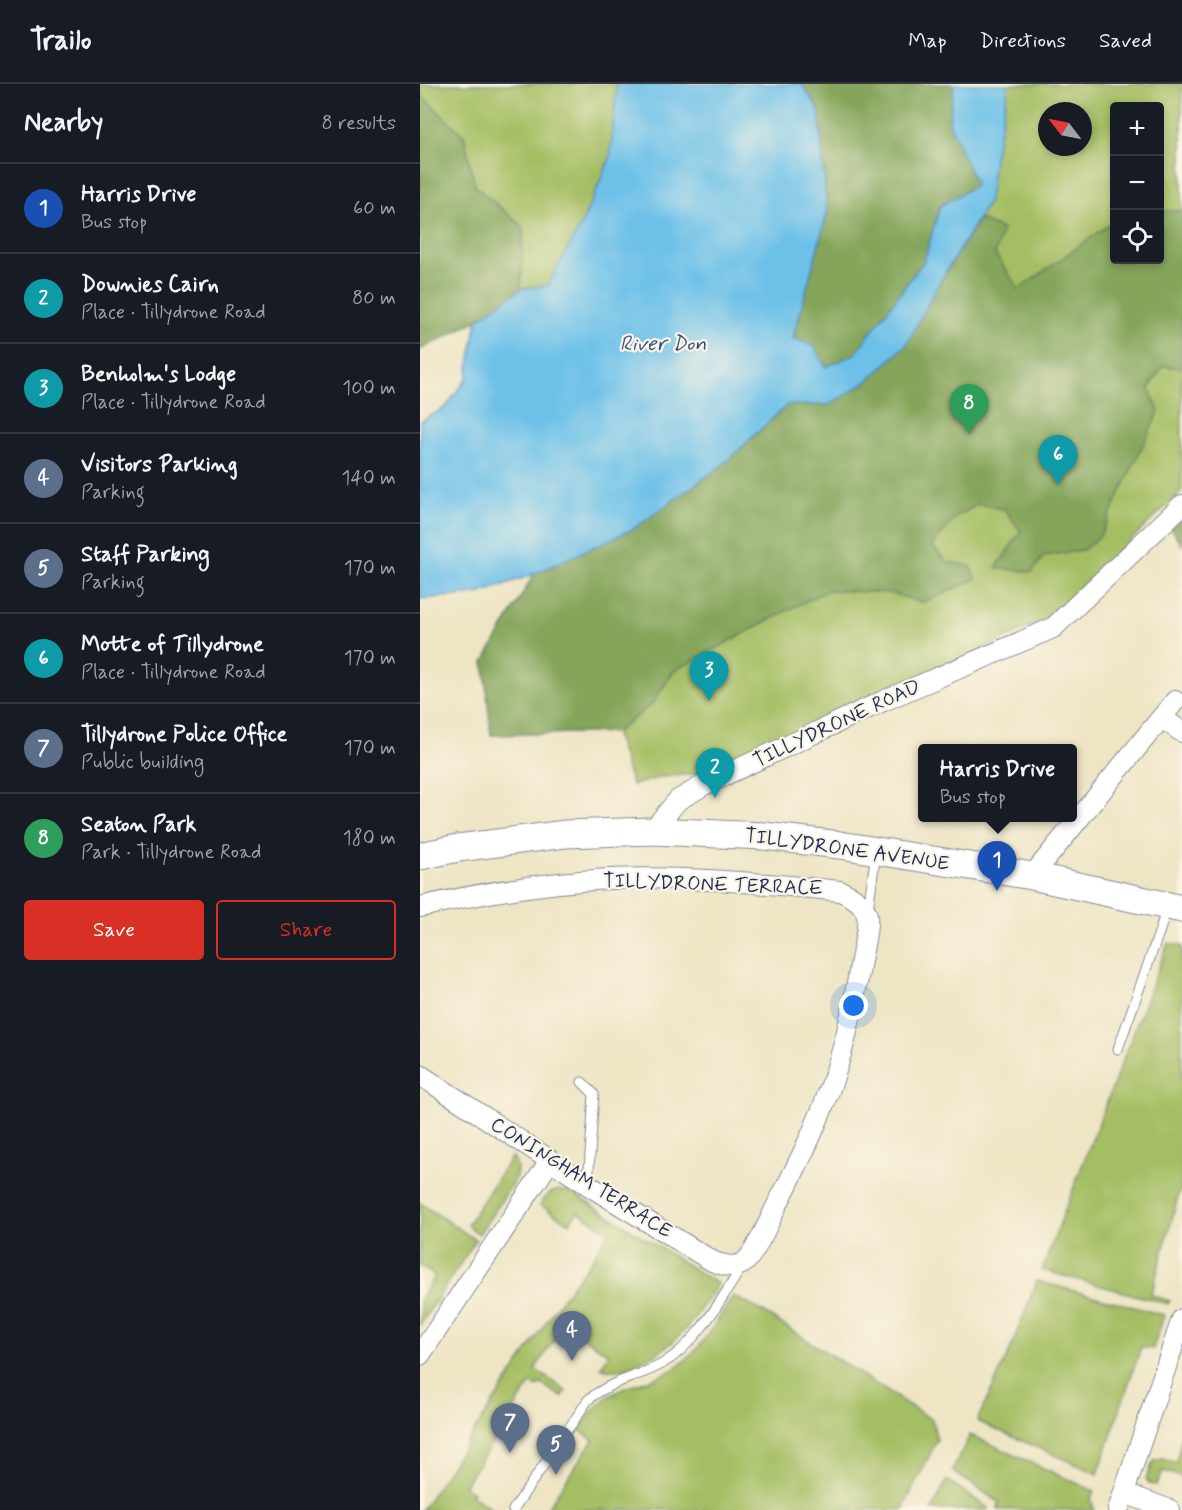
<!DOCTYPE html>
<meta charset="utf-8">
<style>
body{margin:0;font-family:Mynerve,sans-serif;background:#20242c;color:#f1f3f6}
.controls{position:absolute;right:18px;top:18px;display:grid;overflow:hidden;border-radius:6px;box-shadow:0 3px 9px #0003}
.controls button{width:54px;height:54px;display:grid;place-items:center;padding:0;border:0;border-bottom:2px solid #363941;background:#171b24;color:#f1f3f6;font:30px sans-serif}
.compass{position:absolute;left:618px;top:18px;width:54px;height:54px;border-radius:50%;background:#171b24;box-shadow:0 3px 9px #0003;rotate:302deg}
.you{position:absolute;left:434px;top:922px;width:21px;height:21px;margin:-15px;border:4px solid #fff;border-radius:50%;background:#1a73e8;box-shadow:0 0 0 9px #1a73e833}
.badge{display:grid;place-items:center;width:39px;height:39px;border-radius:50%;background:#d93025;color:#fff;font-size:20px;font-weight:700}
.pin{position:absolute;translate:-50% -50px;filter:drop-shadow(0 2px 3px #0008)}
.pin::after{content:'';position:absolute;top:32px;width:21px;height:18px;background:inherit;clip-path:polygon(0 0,100% 0,50% 100%)}
.popup{position:absolute;left:498px;top:660px;width:159px;height:78px;box-sizing:border-box;display:grid;place-content:center;border-radius:6px;background:#171b24;filter:drop-shadow(0 2px 4px #0005);font-size:20px;white-space:nowrap;color:#9ea1a6}
.popup b{font-size:22px;color:#f1f3f6}
.popup::after{content:'';position:absolute;left:50%;top:100%;margin-left:-12px;border:12px solid transparent;border-top-color:#171b24}
.list{margin:0;padding:0;list-style:none}
h2{display:flex;justify-content:space-between;align-items:center;height:78px;margin:0;padding:0 24px;font-size:26px}
h2 small{font-size:20px;font-weight:400;color:#9ea1a6}
.list li{display:grid;grid-template-columns:39px 1fr auto;gap:18px;align-items:center;box-sizing:border-box;height:90px;padding:0 24px;border-top:2px solid #363941}
.list b{display:block;font-size:22px;white-space:nowrap}
.list p{margin:0;font-size:20px;white-space:nowrap;color:#9ea1a6}
.list em{font-size:20px;font-style:normal;color:#9ea1a6}
.actions{display:flex;gap:12px;padding:18px 24px}
.actions a{flex:1;padding:14px 0;border:2px solid #d93025;border-radius:6px;text-align:center;font-size:21px;color:#d93025}
.actions .main{background:#d93025;color:#fff}
.icon{flex:none;width:33px;height:33px;fill:none;stroke:currentColor;stroke-width:2;stroke-linecap:round;stroke-linejoin:round}
.map{position:relative;flex:none;width:762px;height:1426px;overflow:hidden}
header{display:flex;align-items:center;gap:36px;box-sizing:border-box;height:84px;padding:0 30px;background:#171b24;border-bottom:2px solid #363941}
header strong{font-size:28px}
nav{display:flex;gap:33px;margin-inline-start:auto;font-size:21px}
main{display:flex}
aside{flex:1;background:#171b24}
.map>svg:first-child{display:block}
.green{fill:#a5be64;stroke:#607661;stroke-width:1.5;fill-rule:evenodd}
.forest{fill:#84a55a;stroke:#506a5c;stroke-width:1.5}
.water{fill:#6dc1e9;stroke:#4478a4;stroke-width:1.5}
.lines{fill:none;stroke-linecap:round;stroke-linejoin:round}
.lane-casing{stroke:#848a92;stroke-width:11}
.street-casing{stroke:#848a92;stroke-width:22}
.secondary-casing{stroke:#848a92;stroke-width:29}
.lane{stroke:#fff;stroke-width:9}
.street{stroke:#fff;stroke-width:20}
.secondary{stroke:#fff;stroke-width:27}
.labels{text-anchor:middle;dominant-baseline:central;stroke-width:4.5;stroke-linejoin:round;paint-order:stroke}
.street-label{font-size:20px;fill:#1b2f5e;stroke:#fcf5e5}
.water-label{font-size:21px;font-style:italic;fill:#305481;stroke:#fcf5e5}
</style>
<header>
<strong>Trailo</strong>
<nav><a>Map</a><a>Directions</a><a>Saved</a></nav>
</header>
<main>
<aside>
<h2>Nearby<small>8 results</small></h2>
<ul class="list">
<li><span class="badge" style="background:#1a4fb4">1</span><div><b>Harris Drive</b><p>Bus stop</p></div><em>60 m</em></li>
<li><span class="badge" style="background:#0f9aa8">2</span><div><b>Downies Cairn</b><p>Place · Tillydrone Road</p></div><em>80 m</em></li>
<li><span class="badge" style="background:#0f9aa8">3</span><div><b>Benholm's Lodge</b><p>Place · Tillydrone Road</p></div><em>100 m</em></li>
<li><span class="badge" style="background:#5c6f8a">4</span><div><b>Visitors Parking</b><p>Parking</p></div><em>140 m</em></li>
<li><span class="badge" style="background:#5c6f8a">5</span><div><b>Staff Parking</b><p>Parking</p></div><em>170 m</em></li>
<li><span class="badge" style="background:#0f9aa8">6</span><div><b>Motte of Tillydrone</b><p>Place · Tillydrone Road</p></div><em>170 m</em></li>
<li><span class="badge" style="background:#5c6f8a">7</span><div><b>Tillydrone Police Office</b><p>Public building</p></div><em>170 m</em></li>
<li><span class="badge" style="background:#2e9e5b">8</span><div><b>Seaton Park</b><p>Park · Tillydrone Road</p></div><em>180 m</em></li>
</ul>
<div class="actions"><a class="main">Save</a><a>Share</a></div>
</aside>
<div class="map">
<svg width="762" height="1426" viewBox="0 0 762 1426">
<rect width="100%" height="100%" fill="#fcf5e5"/>
<filter id="ink" filterUnits="userSpaceOnUse"><feTurbulence type="fractalNoise" baseFrequency=".0167" numOctaves="2"/><feDisplacementMap in="SourceGraphic" scale="12" xChannelSelector="R" yChannelSelector="G"/><feConvolveMatrix kernelMatrix="1 2 1 2 8 2 1 2 1" color-interpolation-filters="sRGB"/></filter>
<filter id="wash" filterUnits="userSpaceOnUse"><feTurbulence type="fractalNoise" baseFrequency=".008" numOctaves="4" result="noise"/><feDisplacementMap in="SourceGraphic" scale="24" xChannelSelector="R" yChannelSelector="G"/><feGaussianBlur stdDeviation="1.35" result="paint"/><feColorMatrix in="noise" values="0 0 0 0 0 0 0 0 0 0 0 0 0 0 0 0 0 1.4 0 .05"/><feComposite in="paint" operator="in"/></filter>
<g filter="url(#wash)">
<rect width="100%" height="100%" fill="#eee5c5"/>
<g class="green">
<polygon points="0,0 197,0 190,74 162,139 128,202 101,205 103,143 55,102 44,52 0,10"/>
<path d="M588,0H762V407L628,535L297,688L242,693L212,701L195,648L71,651L64,578L114,490L215,444L305,379L367,321L575,69L588,6ZM694,22H740V176H694ZM627,27H663V63H627Z"/>
<polygon points="748,859 762,862 762,1098 731,1211 750,1217 748,1220 622,1186"/>
<path d="M92,1072C99,1082 98,1089 93,1099L59,1150L47,1141Z"/>
<path d="M139,1106L153,1109L298,1200C275,1235 257,1264 216,1280C204,1286 193,1289 181,1283L189,1270L144,1241L115,1285L146,1307L142,1313L120,1299L117,1303L111,1299L44,1402L53,1408L51,1411L73,1426H2L141,1216L169,1180L189,1148L158,1128L149,1139L120,1121C126,1113 129,1108 139,1106Z"/>
<polygon points="0,1119 56,1156 0,1241 0,1215 15,1192 0,1182"/>
<polygon points="617,1197 744,1231 733,1265 721,1263 678,1390 557,1337 590,1266"/>
<path d="M313,1212L343,1228L512,1336L517,1356L482,1426H126L173,1356L159,1346C167,1334 174,1323 186,1314C209,1298 240,1297 262,1279C284,1261 298,1235 313,1212Z"/>
<polygon points="550,1351 674,1407 671,1415 674,1426 578,1426 579,1418 532,1387"/>
<polygon points="762,1353 762,1393 743,1387 736,1401 730,1400 726,1395 734,1377 742,1375 756,1379"/>
<polygon points="527,1396 568,1424 568,1426 512,1426"/>
</g>
<g class="forest">
<polygon points="382,0 534,0 529,39 556,101 520,122 504,177 435,270 406,283 394,262 373,254 407,130 399,26"/>
<polygon points="0,10 44,52 55,102 103,143 101,205 57,236 0,266 0,216 2,216 0,207"/>
<polygon points="740,126 750,127 762,126 762,284 743,282 729,304 739,327 680,452 663,466 624,472 612,488 576,484 601,447 584,425 558,420 536,433 512,462 527,478 550,482 556,495 502,519 471,509 408,506 347,537 254,587 232,620 196,648 71,651 64,578 114,490 215,444 305,379 367,321 409,321 449,296 487,260 516,204 559,135 583,146 575,170 599,205 694,137 694,176 740,176"/>
<polygon points="762,433 762,461 751,444"/>
</g>
<polygon class="water" points="197,0 382,0 399,26 407,130 373,254 394,262 406,283 435,270 504,177 520,122 556,101 529,39 534,0 588,0 588,6 575,69 569,117 516,204 487,260 449,296 409,321 367,321 305,379 215,444 114,490 58,510 0,515 0,337 25,324 47,294 57,236 101,205 128,201 162,139 190,74"/>
</g>
<g filter="url(#ink)">
<g class="lines">
<g class="lane-casing">
<g id="lane">
<polyline points="448,826 456,768"/>
<polyline points="698,965 741,843 746,825"/>
<polyline points="162,998 174,1010 168,1101"/>
<path d="M93,1426L168,1316C191,1296 217,1294 242,1280C278,1259 301,1215 323,1181"/>
</g>
</g>
<g class="street-casing">
<g id="street">
<polyline points="742,634 762,648"/>
<polyline points="232,747 258,716 284,701 463,617 633,544 762,421"/>
<polyline points="612,792 755,617"/>
<path d="M0,823C62,809 126,798 189,795C266,792 344,799 420,807C432,812 443,818 447,831C449,840 443,866 441,876C436,907 430,939 421,970C406,1024 381,1075 355,1125C349,1138 336,1167 326,1177C316,1186 302,1181 292,1177L168,1101L0,991"/>
<polyline points="0,1271 130,1077"/>
<polyline points="704,1409 750,1426"/>
<polyline points="698,1426 762,1235"/>
</g>
</g>
<g class="secondary-casing">
<polyline id="secondary" points="0,772 38,764 145,750 232,747 344,752 420,761 612,792 762,825"/>
</g>
<use href="#lane" class="lane"/>
<use href="#street" class="street"/>
<use href="#secondary" class="secondary"/>
</g>
</g>
<g class="labels">
<g class="street-label">
<text transform="translate(417 640) rotate(-25)">TILLYDRONE ROAD</text>
<text transform="translate(427 766) rotate(8)">TILLYDRONE AVENUE</text>
<text transform="translate(293 801) rotate(2)">TILLYDRONE TERRACE</text>
<text transform="translate(161 1094) rotate(32)">CONINGHAM TERRACE</text>
</g>
<g class="water-label">
<text x="243" y="260">River Don</text>
</g>
</g>
</svg>
<div class="controls">
<button>+</button>
<button>−</button>
<button><svg class="icon" aria-label="locate" viewBox="0 0 24 24"><circle cx="12" cy="12" r="6"/><path d="M12 2v4M12 18v4M2 12h4M18 12h4"/></svg></button>
</div>
<svg class="compass" viewBox="-18 -18 36 36"><path d="M0-13l5 13h-10z" fill="#e53935"/><path d="M0 13l5-13h-10z" fill="#9ea1a6"/></svg>
<div class="you"></div>
<div class="pin badge" style="left:577px;top:807px;background:#1a4fb4">1</div>
<div class="popup"><b>Harris Drive</b>Bus stop</div>
<div class="pin badge" style="left:295px;top:714px;background:#0f9aa8">2</div>
<div class="pin badge" style="left:289px;top:617px;background:#0f9aa8">3</div>
<div class="pin badge" style="left:152px;top:1277px;background:#5c6f8a">4</div>
<div class="pin badge" style="left:136px;top:1391px;background:#5c6f8a">5</div>
<div class="pin badge" style="left:638px;top:401px;background:#0f9aa8">6</div>
<div class="pin badge" style="left:90px;top:1369px;background:#5c6f8a">7</div>
<div class="pin badge" style="left:549px;top:350px;background:#2e9e5b">8</div>
</div>
</main>
